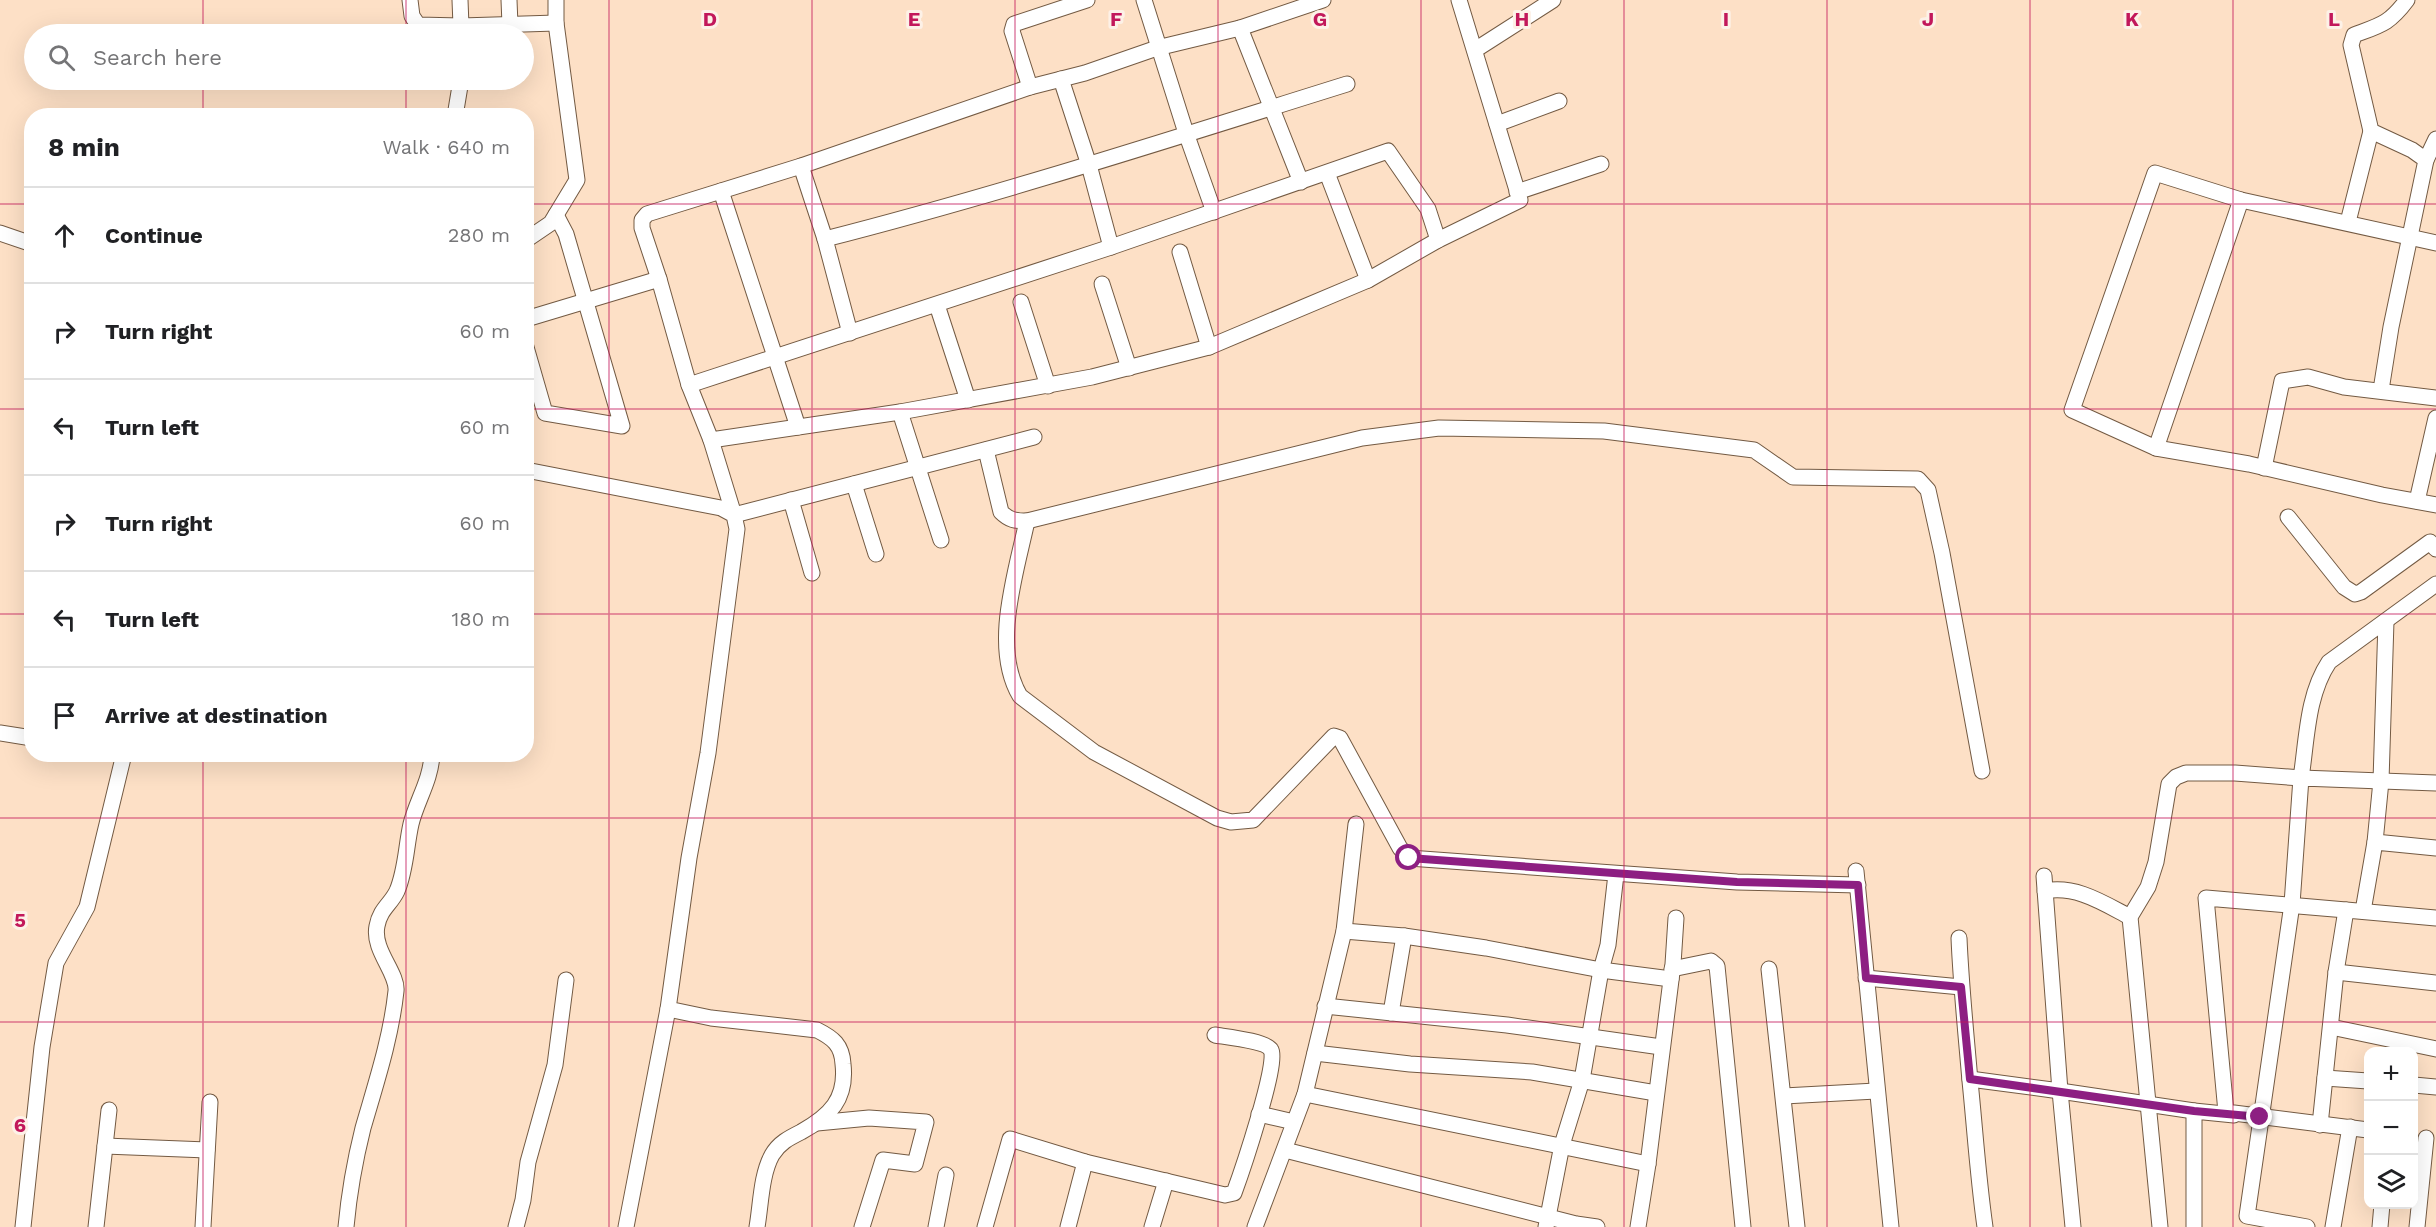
<!DOCTYPE html>
<meta charset="utf-8">
<style>
body{margin:0;font-family:"Work Sans",sans-serif;background:#f2f2f2;color:#202124}
.controls{position:absolute;right:18px;bottom:18px;display:grid;overflow:hidden;border-radius:12px;box-shadow:0 6px 24px #0002}
.controls button{width:54px;height:54px;display:grid;place-items:center;padding:0;border:0;border-bottom:2px solid #e0e0e0;background:#fff;color:#202124;font:30px sans-serif}
.stop{position:absolute;width:18px;height:18px;margin:-14px;border:4px solid #8d1f82;border-radius:50%;background:#fff}
.stop.end{background:#8d1f82;border-color:#fff;box-shadow:0 2px 6px #0008}
.list{margin:0;padding:0;list-style:none}
h2{display:flex;justify-content:space-between;align-items:center;height:78px;margin:0;padding:0 24px;font-size:26px}
h2 small{font-size:20px;font-weight:400;color:#757577}
.list li{display:grid;grid-template-columns:39px 1fr auto;gap:18px;align-items:center;box-sizing:border-box;height:96px;padding:0 24px;border-top:2px solid #e0e0e0}
.list b{display:block;font-size:22px;white-space:nowrap}
.list em{font-size:20px;font-style:normal;color:#757577}
.icon{flex:none;width:33px;height:33px;fill:none;stroke:currentColor;stroke-width:2;stroke-linecap:round;stroke-linejoin:round}
.map{position:relative;flex:none;width:2436px;height:1227px;overflow:hidden}
.search{position:absolute;background:#fff;box-shadow:0 6px 24px #0002;left:24px;top:24px;width:510px;height:66px;display:flex;align-items:center;gap:15px;box-sizing:border-box;padding:0 21px;border-radius:33px;color:#757577;font-size:22px}
.panel{position:absolute;background:#fff;box-shadow:0 6px 24px #0002;left:24px;top:108px;width:510px;height:654px;border-radius:24px}
.map>svg:first-child{display:block}
.lines{fill:none;stroke-linecap:round;stroke-linejoin:round}
.minor-casing{stroke:#735a43;stroke-width:17}
.minor{stroke:#fff;stroke-width:15}
.route{stroke:#8d1f82;stroke-width:8}
.grid{fill:none;stroke:#c2185b;stroke-width:1.5;stroke-opacity:0.55}
.grid-label{font-size:20px;text-anchor:middle;font-weight:bold;fill:#c2185b;stroke:#fdf1e7;stroke-width:6;stroke-linejoin:round;paint-order:stroke}
</style>
<div class="map">
<svg width="2436" height="1227" viewBox="0 0 2436 1227">
<rect width="100%" height="100%" fill="#fde0c6"/>
<g class="lines">
<g class="minor-casing">
<g id="minor">
<polyline points="410,0 412,16 418,25 461,26 462,34"/>
<polyline points="460,0 461,26 556,23"/>
<polyline points="509,0 510,25"/>
<polyline points="1144,0 1186,133 1214,212"/>
<polyline points="1323,0 1240,28 1157,48 1085,73 1030,87 801,166 647,214 642,220 642,228 659,279 689,385 1111,247 1388,151 1428,209 1438,240"/>
<polyline points="1240,28 1301,182"/>
<polyline points="1475,50 1553,0"/>
<polyline points="1061,79 1089,165 1111,247"/>
<polyline points="1030,87 1012,31 1014,24 1087,0"/>
<polyline points="455,116 461,80"/>
<polyline points="1497,124 1559,101"/>
<polyline points="2426,160 2436,139"/>
<polyline points="801,166 825,239"/>
<polyline points="1327,173 1368,280"/>
<polyline points="721,191 798,427"/>
<polyline points="1517,192 1601,164"/>
<polyline points="2348,222 2371,131"/>
<polyline points="0,233 32,244"/>
<polyline points="526,240 551,223 577,180 556,23 556,0"/>
<polyline points="2436,243 2241,200 2155,173 2072,410 2156,448 2249,464 2382,495 2436,505"/>
<polyline points="1180,252 1209,347"/>
<polyline points="1102,284 1129,368"/>
<polyline points="1021,302 1048,386"/>
<polyline points="937,305 968,400"/>
<polyline points="526,319 659,279"/>
<path d="M850,333L825,239C1001,194 1174,138 1347,84"/>
<polyline points="526,347 545,413 622,426 566,234 556,215"/>
<polyline points="689,385 711,440 900,412 1092,377 1209,347 1368,280 1438,240 1520,200 1459,0"/>
<path d="M2381,390L2391,327L2426,160L2412,150L2371,131L2351,45L2354,35C2381,25 2389,24 2407,0"/>
<polyline points="900,412 941,540"/>
<polyline points="711,440 734,515 1034,437"/>
<polyline points="2156,448 2241,200"/>
<path d="M986,450L1001,512C1009,520 1015,521 1027,521L1362,438L1439,428L1604,431L1754,450L1793,477L1918,479L1928,490L1942,553L1982,771"/>
<polyline points="2264,468 2282,381 2308,377 2344,387 2436,398"/>
<path d="M526,470L721,508L734,515L737,529L708,753L689,858L668,1009L711,1018L817,1030C833,1038 842,1045 843,1064C847,1099 830,1116 801,1132C789,1138 779,1143 772,1155C761,1175 761,1204 757,1227"/>
<polyline points="854,484 876,554"/>
<polyline points="791,500 812,573"/>
<polyline points="2417,501 2436,418"/>
<polyline points="2288,517 2344,587 2355,594 2361,592 2430,542 2436,549"/>
<path d="M1027,521C1016,573 991,647 1020,696L1094,752L1217,818L1231,822L1253,820L1334,736L1340,738L1400,848L1409,858L1737,882L1858,885"/>
<polyline points="0,733 32,738"/>
<polyline points="2375,842 2381,781 2386,621"/>
<polyline points="1856,871 1891,1227"/>
<path d="M2045,891C2076,885 2103,903 2130,917"/>
<polyline points="2346,910 2206,898 2226,1112 2368,1130"/>
<polyline points="2363,911 2375,842 2436,848"/>
<polyline points="1344,931 1404,936 1486,948 1601,970 1671,979"/>
<path d="M1959,938C1961,986 1966,1033 1970,1081C1975,1130 1978,1178 1985,1227"/>
<polyline points="1672,969 1711,961 1717,966 1743,1227"/>
<polyline points="1769,969 1797,1227"/>
<polyline points="2336,972 2436,983"/>
<polyline points="1866,978 1961,987"/>
<polyline points="1325,1006 1507,1025 1661,1047"/>
<polyline points="1391,1013 1404,936"/>
<polyline points="2331,1027 2436,1049"/>
<polyline points="1315,1053 1410,1064 1532,1072 1656,1093"/>
<polyline points="2325,1078 2368,1081"/>
<polyline points="1970,1079 2060,1091 2044,876"/>
<polyline points="2414,1085 2436,1087"/>
<polyline points="1305,1094 1648,1164"/>
<polyline points="1784,1096 1876,1091"/>
<polyline points="1259,1114 1294,1122"/>
<polyline points="817,1123 869,1118 926,1122 915,1164 883,1160 862,1227"/>
<polyline points="2320,1125 2336,972 2346,910 2436,918"/>
<polyline points="105,1146 207,1150"/>
<polyline points="1285,1150 1576,1224 1597,1227"/>
<polyline points="23,1227 42,1047 56,963 87,907 124,754"/>
<polyline points="96,1227 109,1110"/>
<polyline points="203,1227 210,1102"/>
<path d="M346,1227C349,1194 355,1160 363,1128C376,1083 391,1038 396,991C398,973 372,950 377,926C380,909 391,904 397,891C406,870 406,846 411,824C417,800 431,780 432,754"/>
<polyline points="516,1227 523,1200 528,1162 555,1065 566,980"/>
<polyline points="626,1227 668,1009"/>
<polyline points="936,1227 946,1175"/>
<polyline points="985,1227 1010,1139 1085,1162"/>
<path d="M1068,1227L1085,1162L1225,1195L1234,1193C1241,1174 1279,1062 1271,1050C1266,1041 1227,1037 1215,1035"/>
<polyline points="1152,1227 1166,1181"/>
<polyline points="1255,1227 1305,1094 1344,931 1356,824"/>
<polyline points="1546,1227 1562,1145 1582,1080 1601,970 1608,945 1616,874"/>
<polyline points="1638,1227 1648,1164 1673,964 1676,918"/>
<polyline points="2073,1227 2060,1091 2194,1111"/>
<path d="M2160,1227L2130,917L2148,887L2156,862L2169,784L2176,777L2186,773H2235L2301,778C2307,739 2307,695 2329,662L2436,584"/>
<polyline points="2194,1227 2194,1111 2234,1115"/>
<polyline points="2307,1227 2247,1216 2292,904 2301,778 2436,783"/>
<polyline points="2333,1227 2350,1127"/>
<polyline points="2380,1227 2382,1204"/>
<polyline points="2417,1227 2426,1138"/>
</g>
</g>
<use href="#minor" class="minor"/>
</g>
<g class="lines">
<polyline class="route" points="1409,858 1737,882 1858,885 1866,978 1961,987 1970,1079 2194,1111 2260,1117"/>
</g>
<path class="grid" d="M203,0V34M406,0V34M609,0V1227M812,0V1227M1015,0V1227M1218,0V1227M1421,0V1227M1624,0V1227M1827,0V1227M2030,0V1227M2233,0V1227M203,80V116M406,80V116M0,204H32M526,204H2436M0,409H32M526,409H2436M0,614H32M526,614H2436M203,754V1227M406,754V1227M0,818H2436M0,1022H2436"/>
<g class="grid-label">
<text x="710" y="26">D</text>
<text x="914" y="26">E</text>
<text x="1116" y="26">F</text>
<text x="1320" y="26">G</text>
<text x="1522" y="26">H</text>
<text x="1726" y="26">I</text>
<text x="1928" y="26">J</text>
<text x="2132" y="26">K</text>
<text x="2334" y="26">L</text>
<text x="20" y="927">5</text>
<text x="20" y="1132">6</text>
</g>
</svg>
<div class="controls">
<button>+</button>
<button>−</button>
<button><svg class="icon" aria-label="layers" viewBox="0 0 24 24"><path d="M12 4l9 5-9 5-9-5zM3 14l9 5 9-5"/></svg></button>
</div>
<div class="stop" style="left:1409px;top:858px"></div>
<div class="stop end" style="left:2260px;top:1117px"></div>
<div class="search"><svg class="icon" aria-label="search" viewBox="0 0 24 24"><circle cx="10" cy="10" r="6"/><path d="M15 15l6 6"/></svg>Search here</div>
<section class="panel">
<h2>8 min<small>Walk · 640 m</small></h2>
<ul class="list">
<li><svg class="icon" aria-label="ahead" viewBox="0 0 24 24"><path d="M12 20V5M6 11l6-6 6 6"/></svg><div><b>Continue</b></div><em>280 m</em></li>
<li><svg class="icon" aria-label="right" viewBox="0 0 24 24"><path d="M7 20v-9h11M14 6l5 5-5 5"/></svg><div><b>Turn right</b></div><em>60 m</em></li>
<li><svg class="icon" aria-label="left" viewBox="0 0 24 24"><path d="M17 20v-9H6M10 6l-5 5 5 5"/></svg><div><b>Turn left</b></div><em>60 m</em></li>
<li><svg class="icon" aria-label="right" viewBox="0 0 24 24"><path d="M7 20v-9h11M14 6l5 5-5 5"/></svg><div><b>Turn right</b></div><em>60 m</em></li>
<li><svg class="icon" aria-label="left" viewBox="0 0 24 24"><path d="M17 20v-9H6M10 6l-5 5 5 5"/></svg><div><b>Turn left</b></div><em>180 m</em></li>
<li><svg class="icon" aria-label="arrive" viewBox="0 0 24 24"><path d="M6 21V4h12l-3 4 3 4H6"/></svg><div><b>Arrive at destination</b></div></li>
</ul>
</section>
</div>
